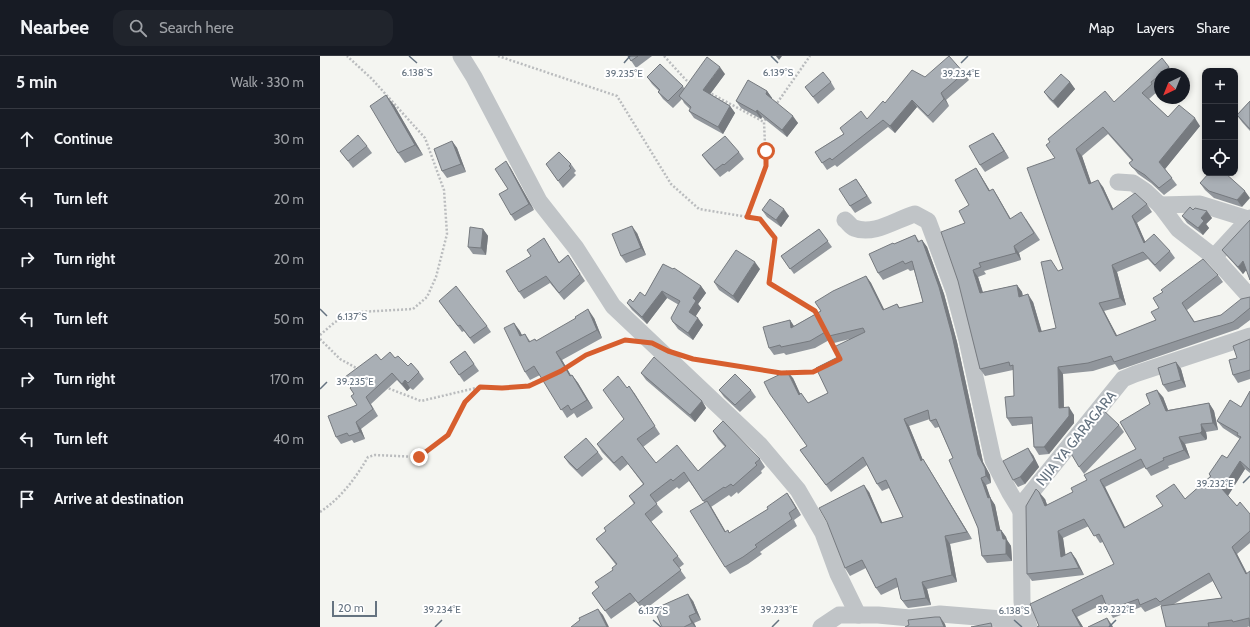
<!DOCTYPE html>
<meta charset="utf-8">
<style>
body{margin:0;font-family:Cabin,sans-serif;background:#20242c;color:#f1f3f6}
.controls{position:absolute;right:12px;top:12px;display:grid;overflow:hidden;border-radius:8px;box-shadow:0 2px 6px #0003}
.controls button{width:36px;height:36px;display:grid;place-items:center;padding:0;border:0;border-bottom:1px solid #363941;background:#171b24;color:#f1f3f6;font:20px sans-serif}
.compass{position:absolute;left:834px;top:12px;width:36px;height:36px;border-radius:50%;background:#171b24;box-shadow:0 2px 6px #0003;rotate:223deg}
.scale{position:absolute;left:12px;bottom:10px;width:45px;box-sizing:border-box;padding-left:4px;border:2px solid #657380;border-top:0;font-size:11px;line-height:14px;white-space:nowrap;color:#657380;-webkit-text-stroke:3px #fff;paint-order:stroke}
.stop{position:absolute;width:12px;height:12px;margin:-9px;border:3px solid #d75e2e;border-radius:50%;background:#fff}
.stop.end{background:#d75e2e;border-color:#fff;box-shadow:0 1px 4px #0008}
.list{margin:0;padding:0;list-style:none}
h2{display:flex;justify-content:space-between;align-items:center;height:52px;margin:0;padding:0 16px;font-size:17px}
h2 small{font-size:13px;font-weight:400;color:#9ea1a6}
.list li{display:grid;grid-template-columns:26px 1fr auto;gap:12px;align-items:center;box-sizing:border-box;height:60px;padding:0 16px;border-top:1px solid #363941}
.list b{display:block;font-size:15px;white-space:nowrap}
.list em{font-size:13px;font-style:normal;color:#9ea1a6}
.icon{flex:none;width:22px;height:22px;fill:none;stroke:currentColor;stroke-width:2;stroke-linecap:round;stroke-linejoin:round}
.map{position:relative;flex:none;width:930px;height:571px;overflow:hidden}
header{display:flex;align-items:center;gap:24px;box-sizing:border-box;height:56px;padding:0 20px;background:#171b24;border-bottom:1px solid #363941}
header strong{font-size:19px}
nav{display:flex;gap:22px;margin-inline-start:auto;font-size:14px}
.search{width:280px;height:36px;background:#20242c;display:flex;align-items:center;gap:10px;box-sizing:border-box;padding:0 14px;border-radius:12px;color:#9ea1a6;font-size:15px}
main{display:flex}
aside{flex:1;background:#171b24}
.map>svg:first-child{display:block}
.lines{fill:none;stroke-linecap:round;stroke-linejoin:round}
.path{stroke:#babcbe;stroke-width:2.5;stroke-dasharray:2 2;stroke-linecap:butt}
.minor{stroke:#c0c4c7;stroke-width:17}
.wall{fill:#91969c;fill-rule:evenodd}
.shaded-wall{fill:#767a7f}
.building{fill:#a9afb5;stroke:#767a7f}
.route{stroke:#d75e2e;stroke-width:5}
.ticks{fill:none;stroke:#657380;stroke-width:1.5}
.labels{text-anchor:middle;dominant-baseline:central;stroke-width:4;stroke-linejoin:round;paint-order:stroke}
.street-label{font-size:14px;fill:#657380;stroke:#fff}
.ticks-label{font-size:10px;text-anchor:middle;fill:#657380;stroke:#fff;stroke-width:4;stroke-linejoin:round;paint-order:stroke}
</style>
<header>
<strong>Nearbee</strong>
<div class="search"><svg class="icon" aria-label="search" viewBox="0 0 24 24"><circle cx="10" cy="10" r="6"/><path d="M15 15l6 6"/></svg>Search here</div>
<nav><a>Map</a><a>Layers</a><a>Share</a></nav>
</header>
<main>
<aside>
<h2>5 min<small>Walk · 330 m</small></h2>
<ul class="list">
<li><svg class="icon" aria-label="ahead" viewBox="0 0 24 24"><path d="M12 20V5M6 11l6-6 6 6"/></svg><div><b>Continue</b></div><em>30 m</em></li>
<li><svg class="icon" aria-label="left" viewBox="0 0 24 24"><path d="M17 20v-9H6M10 6l-5 5 5 5"/></svg><div><b>Turn left</b></div><em>20 m</em></li>
<li><svg class="icon" aria-label="right" viewBox="0 0 24 24"><path d="M7 20v-9h11M14 6l5 5-5 5"/></svg><div><b>Turn right</b></div><em>20 m</em></li>
<li><svg class="icon" aria-label="left" viewBox="0 0 24 24"><path d="M17 20v-9H6M10 6l-5 5 5 5"/></svg><div><b>Turn left</b></div><em>50 m</em></li>
<li><svg class="icon" aria-label="right" viewBox="0 0 24 24"><path d="M7 20v-9h11M14 6l5 5-5 5"/></svg><div><b>Turn right</b></div><em>170 m</em></li>
<li><svg class="icon" aria-label="left" viewBox="0 0 24 24"><path d="M17 20v-9H6M10 6l-5 5 5 5"/></svg><div><b>Turn left</b></div><em>40 m</em></li>
<li><svg class="icon" aria-label="arrive" viewBox="0 0 24 24"><path d="M6 21V4h12l-3 4 3 4H6"/></svg><div><b>Arrive at destination</b></div></li>
</ul>
</aside>
<div class="map">
<svg width="930" height="571" viewBox="0 0 930 571">
<rect width="100%" height="100%" fill="#f4f5f1"/>
<g class="lines">
<g class="path">
<polyline points="178,0 297,40 351,128 379,153 440,163 455,182 449,227 495,255 497,260"/>
<polyline points="344,0 366,24 371,27"/>
<polyline points="388,36 444,66"/>
<polyline points="455,50 490,0"/>
<polyline points="427,161 446,110 444,66 446,62"/>
<polyline points="0,279 15,266 39,256 93,253 107,241 116,221 127,178 124,134 105,82 52,23 27,0"/>
<polyline points="508,282 518,300"/>
<polyline points="0,283 20,303 40,314"/>
<polyline points="372,303 461,317 493,316 499,313"/>
<polyline points="244,313 266,299 306,284"/>
<polyline points="65,331 101,345 160,331"/>
<path d="M0,456C21,442 35,423 48,401L55,399L99,401L128,379L145,346L160,331C185,332 202,333 226,322"/>
</g>
<g class="minor">
<polyline points="141,0 154,21 219,145 256,192 293,250 440,389 478,434 503,477 518,518 538,559"/>
<polyline points="798,126 813,127 825,135 840,149 858,173 894,201 930,241"/>
<polyline points="840,149 880,148 928,163"/>
<path d="M525,164C528,166 531,171 534,172C554,180 577,163 595,158L608,165L634,235L647,284L673,404L690,437L701,455"/>
<polyline points="894,201 930,162"/>
<polyline points="501,571 519,559 558,559 590,562 620,558 707,565"/>
<polyline points="709,571 702,546 701,455 706,443 803,323 815,318 930,280"/>
</g>
</g>
<g class="wall">
<polygon points="308,0 332,0 316,12"/>
<polygon points="849,11 854,18 840,18 840,30 836,33 838,35 829,43 848,61 880,70 845,113 857,129 844,139 831,127 818,118 809,107 812,105 788,78 762,100 771,127 783,131 793,153 827,148 832,156 817,167 825,186 850,195 855,202 840,216 828,203 797,216 806,249 784,255 797,280 836,264 898,219 903,226 867,254 875,266 901,259 930,241 930,264 918,273 799,314 795,308 773,315 743,318 744,352 754,359 754,367 729,398 719,399 714,391 712,368 692,370 687,362 694,340 694,315 693,314 665,320 660,313 645,167 649,149 656,112 661,120 670,135 673,133 678,141 690,163 706,163 720,184 699,197 701,204 664,215 666,218 658,221 663,236 697,229 702,236 703,240 713,246 722,276 736,272 739,215 743,213 735,102 794,46"/>
<polygon points="644,17 649,24 626,44 629,50 613,67 597,51 575,77 568,71 517,111 515,109 507,114 495,96 547,63 565,47 605,21"/>
<polygon points="405,18 390,38 410,50 415,57 403,78 374,62 369,55 370,53 364,47 362,43 353,52 343,43 338,36 339,35 332,28 327,21 363,30 364,32"/>
<polygon points="511,26 515,33 498,48 485,31"/>
<polygon points="750,26 755,33 738,52 729,43 724,36"/>
<polygon points="447,35 452,42 452,43 478,67 467,81 442,61 441,63 421,52 416,45"/>
<polygon points="930,45 930,75 922,66 917,59"/>
<polygon points="74,49 103,99 85,107 78,97"/>
<polygon points="673,77 678,84 689,102 665,116 660,109"/>
<polygon points="132,85 137,92 146,116 127,122 122,115"/>
<polygon points="47,90 52,97 33,112 20,95"/>
<polygon points="419,96 424,103 409,116 408,115 400,121 387,106 382,99"/>
<polygon points="226,108 251,108 256,115 254,117 256,119 243,132"/>
<polygon points="190,111 214,154 195,165 191,159 188,133"/>
<polygon points="905,117 922,151 894,142 885,134 880,127"/>
<polygon points="536,123 552,147 535,157 530,150"/>
<polygon points="442,154 469,160 461,171 447,161"/>
<polygon points="873,154 892,162 886,168 889,172 883,179 867,167 862,160"/>
<polygon points="163,173 168,180 166,199 153,198 148,191"/>
<polygon points="499,173 512,191 474,218 461,200"/>
<polygon points="317,177 326,199 306,207 301,200"/>
<polygon points="595,179 599,185 602,184 607,191 624,238 637,286 663,406 670,419 671,427 666,429 670,442 675,449 680,474 681,474 686,481 687,484 691,490 692,505 667,507 662,500 658,472 633,402 619,371 615,372 610,365 610,363 589,370 603,404 608,411 652,483 630,488 637,526 607,533 611,549 588,552 586,550 581,543 578,531 561,539 556,532 546,512 530,520 525,512 549,436 562,467 583,461 569,432 562,435 557,428 547,409 511,436 480,394 487,390 473,322 480,338 488,347 508,337 518,301 530,283 514,287 511,283 495,292 466,299 464,297 454,299 449,292 470,264 474,270 501,255 546,220 551,227 564,254 577,248 580,252 603,246 594,214 590,215 588,213 563,224 558,217 574,188"/>
<polygon points="224,182 239,206 248,199 265,225 244,244 230,227 204,243 199,236 211,200"/>
<polygon points="902,194 926,214 923,218 908,201"/>
<polygon points="343,208 381,230 386,237 378,248 381,252 375,260 383,269 373,284 358,273 353,266 359,249 347,242 327,268 312,254 307,247 313,246 325,240"/>
<polygon points="440,213 418,247 399,234 394,226"/>
<polygon points="119,245 167,270 171,276 154,288 144,275 142,276"/>
<polygon points="274,262 282,282 242,304 251,320 252,319 258,327 273,352 257,362 254,357 247,362 220,319 210,324 205,316 194,267 202,279 205,278 210,285 216,285"/>
<polygon points="930,283 930,323 918,327 913,319 917,302"/>
<polygon points="145,295 159,315 144,326 130,306"/>
<polygon points="61,304 88,310 99,316 104,323 93,334 90,332 87,335 77,324 51,348 58,360 41,373 45,383 34,387 32,384 21,388 16,381 37,349 34,338 30,332"/>
<polygon points="856,306 861,313 866,331 848,336 843,329"/>
<polygon points="321,317 382,345 386,352 375,366 326,324"/>
<polygon points="309,330 340,378 323,391 336,407 378,415 405,391 398,383 393,375 440,403 445,411 441,415 442,417 418,438 417,436 411,441 409,439 391,451 405,475 409,477 448,453 467,437 481,459 474,464 477,470 440,496 442,498 428,508 410,518 405,511 384,446 369,425 359,433 357,431 336,447 343,456 331,466 364,508 359,512 366,522 323,555 316,545 291,563 272,537 279,532 293,514 296,509 276,483 286,475 314,448 309,440 323,428 308,408 300,415 282,396 277,388 304,363 307,332"/>
<polygon points="399,334 431,334 436,341 420,356 404,341"/>
<path d="M930,335V417L925,413L908,440L917,450L930,458V487L917,498L927,517L930,570L927,571H846L841,549L825,556L821,551L793,562L788,554L785,547L757,561L763,571H717L794,508L783,486L780,487L769,470L743,482L745,499L751,496L756,503L764,519L712,525L707,518L725,443L727,449L753,436L767,424L816,393L843,341L848,354L889,347L894,355L898,374L886,376L887,382L886,384L865,388L870,402L848,410L849,412L831,420L825,411L785,431L805,471L865,443L890,421L889,418L907,402L920,383L903,372L897,365L921,351ZM893,525L902,542L854,548Z"/>
<polygon points="799,369 804,376 764,418 759,411"/>
<polygon points="278,396 283,403 262,421 249,408 244,401"/>
<polygon points="713,399 719,411 705,428 698,431 693,424"/>
<polygon points="373,545 381,564 374,567 376,571 342,571"/>
</g>
<g class="shaded-wall">
<polygon points="456,0 462,0 459,4"/>
<polygon points="400,11 405,18 388,41 383,34"/>
<polygon points="750,26 755,33 738,52 733,45"/>
<polygon points="447,35 452,42 451,45 446,38"/>
<polygon points="621,37 626,44 629,50 624,43"/>
<polygon points="66,39 74,49 103,99 95,89"/>
<polygon points="592,44 597,51 575,77 570,70"/>
<polygon points="410,50 415,57 403,78 398,71"/>
<polygon points="437,54 442,61 441,63 436,56"/>
<polygon points="473,60 478,67 467,81 462,74"/>
<polygon points="875,62 880,70 845,113 839,106"/>
<polygon points="673,77 678,84 689,102 684,95"/>
<polygon points="132,85 137,92 146,116 141,108"/>
<polygon points="756,93 762,100 774,135 769,128"/>
<polygon points="186,105 190,111 214,154 209,148"/>
<polygon points="656,112 661,120 675,143 669,135"/>
<polygon points="536,123 541,130 552,147 547,140"/>
<polygon points="778,124 783,131 797,161 792,154"/>
<polygon points="673,133 678,141 695,170 690,163"/>
<polygon points="925,135 930,142 922,151 917,144"/>
<polygon points="464,153 469,160 461,171 456,164"/>
<polygon points="887,155 892,162 886,168 889,172 883,179 878,172 881,162"/>
<polygon points="812,160 817,167 829,194 824,187"/>
<polygon points="312,170 317,177 326,199 321,192"/>
<polygon points="163,173 168,180 166,199 161,192"/>
<polygon points="602,184 607,191 624,238 637,286 663,406 670,419 671,427 666,420 658,399"/>
<polygon points="694,190 699,197 701,204 696,197"/>
<polygon points="923,205 928,212 923,218 918,211"/>
<polygon points="435,206 440,213 418,247 413,240"/>
<polygon points="792,209 797,216 806,249 800,242"/>
<polygon points="653,214 658,221 665,244 660,237"/>
<polygon points="546,220 551,227 568,261 563,254"/>
<polygon points="697,229 702,236 704,248 699,241"/>
<polygon points="381,230 386,237 378,248 381,252 374,263 369,256 373,242"/>
<polygon points="342,235 347,242 327,268 322,261"/>
<polygon points="708,238 713,246 724,284 719,276"/>
<polygon points="779,247 784,255 801,287 796,280"/>
<polygon points="268,253 274,262 282,282 277,274"/>
<polygon points="378,262 383,269 373,284 368,277"/>
<polygon points="470,264 475,272 471,272"/>
<polygon points="194,267 200,275 206,288 200,280"/>
<polygon points="236,296 242,304 256,328 250,320"/>
<polygon points="856,306 861,313 866,331 861,324"/>
<polygon points="738,311 743,318 744,359 739,352"/>
<polygon points="467,315 473,322 484,346 479,339"/>
<polygon points="252,319 258,327 273,352 267,344"/>
<polygon points="85,324 90,332 87,335 82,328"/>
<polygon points="309,330 315,338 340,378 335,370"/>
<polygon points="837,334 843,341 851,362 846,355"/>
<polygon points="382,345 386,352 375,366 370,359"/>
<polygon points="889,347 894,355 898,374 893,367"/>
<polygon points="749,351 754,359 754,367 729,398 724,391"/>
<polygon points="584,363 589,370 606,412 601,405"/>
<polygon points="36,366 41,373 45,383 40,376"/>
<polygon points="881,368 886,376 887,382 886,384 880,377"/>
<polygon points="859,381 865,388 870,402 864,394"/>
<polygon points="708,392 713,399 719,411 705,428 700,421"/>
<polygon points="603,403 608,411 652,483 647,476"/>
<polygon points="920,405 925,413 907,441 902,433"/>
<polygon points="661,422 666,429 671,443 670,441 675,449 682,482 677,475 668,442"/>
<polygon points="780,424 785,431 809,480 804,472"/>
<polygon points="544,429 549,436 566,475 561,467"/>
<polygon points="719,436 725,443 730,457 725,450"/>
<polygon points="467,437 472,444 481,459 476,452"/>
<polygon points="387,445 392,452 410,483 405,476"/>
<polygon points="681,474 686,481 687,484 691,490 692,505 686,498"/>
<polygon points="738,475 743,482 747,508 741,501"/>
<polygon points="625,480 630,488 637,526 632,519"/>
<polygon points="912,491 917,498 930,524 926,518"/>
<polygon points="751,496 756,503 764,519 759,512"/>
<polygon points="602,526 607,533 611,549 606,542"/>
<polygon points="368,538 373,545 381,564 376,557"/>
<polygon points="278,553 283,559 289,571 287,571"/>
<polygon points="752,554 757,561 763,571 761,571"/>
<polygon points="369,560 374,567 376,571 375,571 372,567"/>
<polygon points="620,561 625,568 626,571 624,571"/>
<polygon points="787,562 792,569 793,571 791,571"/>
</g>
<g class="building">
<polygon points="308,0 318,0 311,5"/>
<polygon points="629,0 644,17 621,37 624,43 608,60 592,44 570,70 563,64 512,104 510,102 502,107 495,96 524,78 520,72 541,55 547,63 563,45 565,47 592,14 605,21"/>
<polygon points="387,1 400,11 383,34 410,50 398,71 369,55 371,51 359,40"/>
<polygon points="842,2 849,11 841,18 840,18 840,19 831,26 832,28 822,37 848,61 859,49 875,62 839,106 852,122 839,132 825,119 812,111 809,107 813,104 783,71 756,93 769,128 778,124 792,154 815,137 827,148 812,160 824,187 834,178 850,195 835,209 823,196 792,209 800,242 779,247 796,280 836,264 831,256 839,252 833,242 843,236 841,234 883,203 898,219 862,247 874,266 901,259 921,243 930,241 930,252 913,266 794,306 791,300 768,307 738,311 739,352 749,351 749,360 724,391 714,391 712,361 687,362 685,341 694,340 693,309 690,310 689,306 660,313 638,225 621,176 645,167 639,155 649,149 635,124 656,112 669,135 673,133 690,163 701,156 714,177 694,190 696,197 659,207 661,211 653,214 660,237 697,229 699,241 708,238 719,276 736,272 721,206 731,204 738,215 743,213 707,112 735,102 726,89 730,86 728,83 785,35 794,46"/>
<polygon points="340,8 363,30 348,45 338,36 340,34 327,21"/>
<polygon points="503,16 511,26 493,41 485,31"/>
<polygon points="741,18 750,26 733,45 724,36"/>
<polygon points="428,24 447,35 446,38 473,60 462,74 437,54 436,56 416,45"/>
<polygon points="66,39 95,89 78,97 50,50"/>
<polygon points="930,45 930,73 917,59"/>
<polygon points="673,77 684,95 660,109 649,90"/>
<polygon points="38,79 47,90 28,105 20,95"/>
<polygon points="405,80 419,96 404,109 403,108 395,114 382,99"/>
<polygon points="132,85 141,108 122,115 114,93"/>
<polygon points="239,96 251,108 249,110 251,112 238,125 226,108"/>
<polygon points="186,105 209,148 191,159 179,138 188,133 175,113"/>
<polygon points="889,117 905,117 925,135 917,144 889,135 880,127"/>
<polygon points="536,123 547,140 530,150 519,133"/>
<polygon points="450,143 464,153 456,164 442,154"/>
<polygon points="870,151 873,154 875,152 887,155 881,162 884,165 878,172 862,160"/>
<polygon points="930,164 930,224 923,205 918,211 902,194"/>
<polygon points="312,170 321,192 301,200 292,178"/>
<polygon points="150,171 163,173 161,192 148,191"/>
<polygon points="499,173 508,185 470,213 461,200"/>
<polygon points="595,179 598,186 602,184 619,231 632,279 658,399 665,412 666,420 661,422 668,442 670,441 677,475 681,474 683,483 686,483 686,498 662,500 658,472 629,404 633,402 616,363 610,365 608,354 584,363 601,405 603,403 647,476 625,480 632,519 602,526 606,542 583,545 581,543 576,522 556,532 542,504 525,512 507,466 499,452 544,429 561,467 583,461 566,424 557,428 543,401 506,429 480,394 487,390 450,338 444,326 467,315 479,339 481,337 488,347 508,337 496,312 518,301 514,291 545,276 543,272 509,280 507,275 490,285 461,291 460,289 449,292 443,271 470,264 471,272 501,255 495,246 513,235 546,220 563,254 577,248 579,252 603,246 592,205 585,208 583,205 558,217 549,198 573,187 574,188"/>
<polygon points="224,182 239,207 248,199 260,218 239,237 226,220 199,236 186,215 211,200 207,194"/>
<polygon points="416,194 435,206 413,240 394,226"/>
<polygon points="343,208 353,213 354,212 381,230 373,242 376,245 369,256 378,262 368,277 353,266 351,262 360,245 342,235 322,261 307,247 310,243 313,246 320,236 325,240"/>
<polygon points="136,230 167,270 150,282 140,269 138,270 119,245"/>
<polygon points="268,253 277,274 236,296 250,320 252,319 267,344 251,354 248,349 241,354 214,310 205,316 184,272 194,267 200,280 205,278 209,286 215,283 216,285 256,262 255,261"/>
<polygon points="930,283 930,314 913,319 909,304 917,302 913,290"/>
<polygon points="145,295 154,308 139,319 130,306"/>
<polygon points="70,296 75,302 78,300 88,310 91,307 99,316 88,327 85,324 82,328 72,317 46,341 53,353 36,366 40,376 29,380 27,377 16,381 8,360 37,349 31,340 34,338 30,332 32,330 25,321 56,298 61,304"/>
<polygon points="334,301 382,345 370,359 321,317"/>
<polygon points="856,306 861,324 843,329 838,312"/>
<polygon points="415,318 431,334 415,349 399,334"/>
<polygon points="298,320 307,332 309,330 335,370 317,383 336,407 357,389 378,415 406,390 393,375 403,365 440,403 435,407 437,409 413,430 411,428 405,432 404,431 383,445 364,416 353,425 351,423 330,439 337,448 325,458 358,500 353,504 361,514 318,547 310,537 285,555 272,537 279,531 275,526 293,514 292,512 297,508 276,483 286,475 284,472 315,447 309,440 324,428 302,400 294,407 277,388 304,363 283,334"/>
<polygon points="837,334 846,355 889,347 893,367 881,368 882,375 880,377 859,381 864,394 843,402 844,404 826,413 821,403 780,424 804,472 843,450 836,440 854,428 865,443 891,420 889,418 902,399 907,402 921,381 917,379 918,377 897,365 910,344 921,351 930,335 930,414 920,405 902,433 917,450 920,446 930,458 930,475 912,491 926,518 930,515 930,571 929,562 913,566 912,564 888,567 889,571 846,571 841,550 902,542 889,517 840,546 836,542 820,549 818,543 788,554 782,539 752,554 761,571 717,571 719,570 710,548 794,508 779,478 774,480 764,463 738,475 741,501 751,496 759,512 707,518 706,450 716,433 719,436 725,450 753,436 751,432 767,424 764,419 816,393 800,366 830,348 826,338"/>
<polygon points="782,353 799,369 759,411 749,394"/>
<polygon points="266,382 278,396 257,414 244,401"/>
<polygon points="708,392 714,404 700,421 693,424 683,405"/>
<polygon points="467,437 476,452 469,457 472,463 435,489 437,491 423,501 405,511 370,455 387,445 405,476 408,474 409,477 448,453 447,451"/>
<polygon points="368,538 376,557 369,560 372,567 364,571 342,571 334,553"/>
<polygon points="278,553 287,571 251,571 260,564 259,562"/>
<polygon points="615,561 620,561 624,571 585,571 589,569 588,564"/>
<polygon points="787,562 791,571 768,571"/>
<polygon points="671,567 672,571 651,571"/>
</g>
<g class="lines">
<polyline class="route" points="99,401 128,379 145,346 160,331 182,332 209,330 241,315 266,299 305,284 332,287 348,295 373,303 461,317 493,316 520,303 495,255 449,227 455,182 440,163 427,161 446,110 446,95"/>
</g>
<path class="ticks" d="M89,0L97,7M451,0L458,7M304,7L310,0M641,7L648,0M0,253L7,260M0,333L7,326M923,427L930,420M333,564L341,571M694,564L702,571M115,571L122,564M452,571L459,564M789,571L796,564"/>
<g class="labels">
<g class="street-label">
<text transform="translate(756 382) rotate(-51)">NJIA YA GARAGARA</text>
</g>
</g>
<g class="ticks-label">
<text x="97" y="20">6.138°S</text>
<text x="458" y="20">6.139°S</text>
<text x="304" y="21">39.235°E</text>
<text x="641" y="21">39.234°E</text>
<text x="32" y="264">6.137°S</text>
<text x="35" y="329">39.235°E</text>
<text x="895" y="431">39.232°E</text>
<text x="122" y="557">39.234°E</text>
<text x="459" y="557">39.233°E</text>
<text x="796" y="557">39.232°E</text>
<text x="333" y="558">6.137°S</text>
<text x="694" y="558">6.138°S</text>
</g>
</svg>
<div class="controls">
<button>+</button>
<button>−</button>
<button><svg class="icon" aria-label="locate" viewBox="0 0 24 24"><circle cx="12" cy="12" r="6"/><path d="M12 2v4M12 18v4M2 12h4M18 12h4"/></svg></button>
</div>
<svg class="compass" viewBox="-18 -18 36 36"><path d="M0-13l5 13h-10z" fill="#e53935"/><path d="M0 13l5-13h-10z" fill="#9ea1a6"/></svg>
<div class="scale">20 m</div>
<div class="stop" style="left:446px;top:95px"></div>
<div class="stop end" style="left:99px;top:401px"></div>
</div>
</main>
